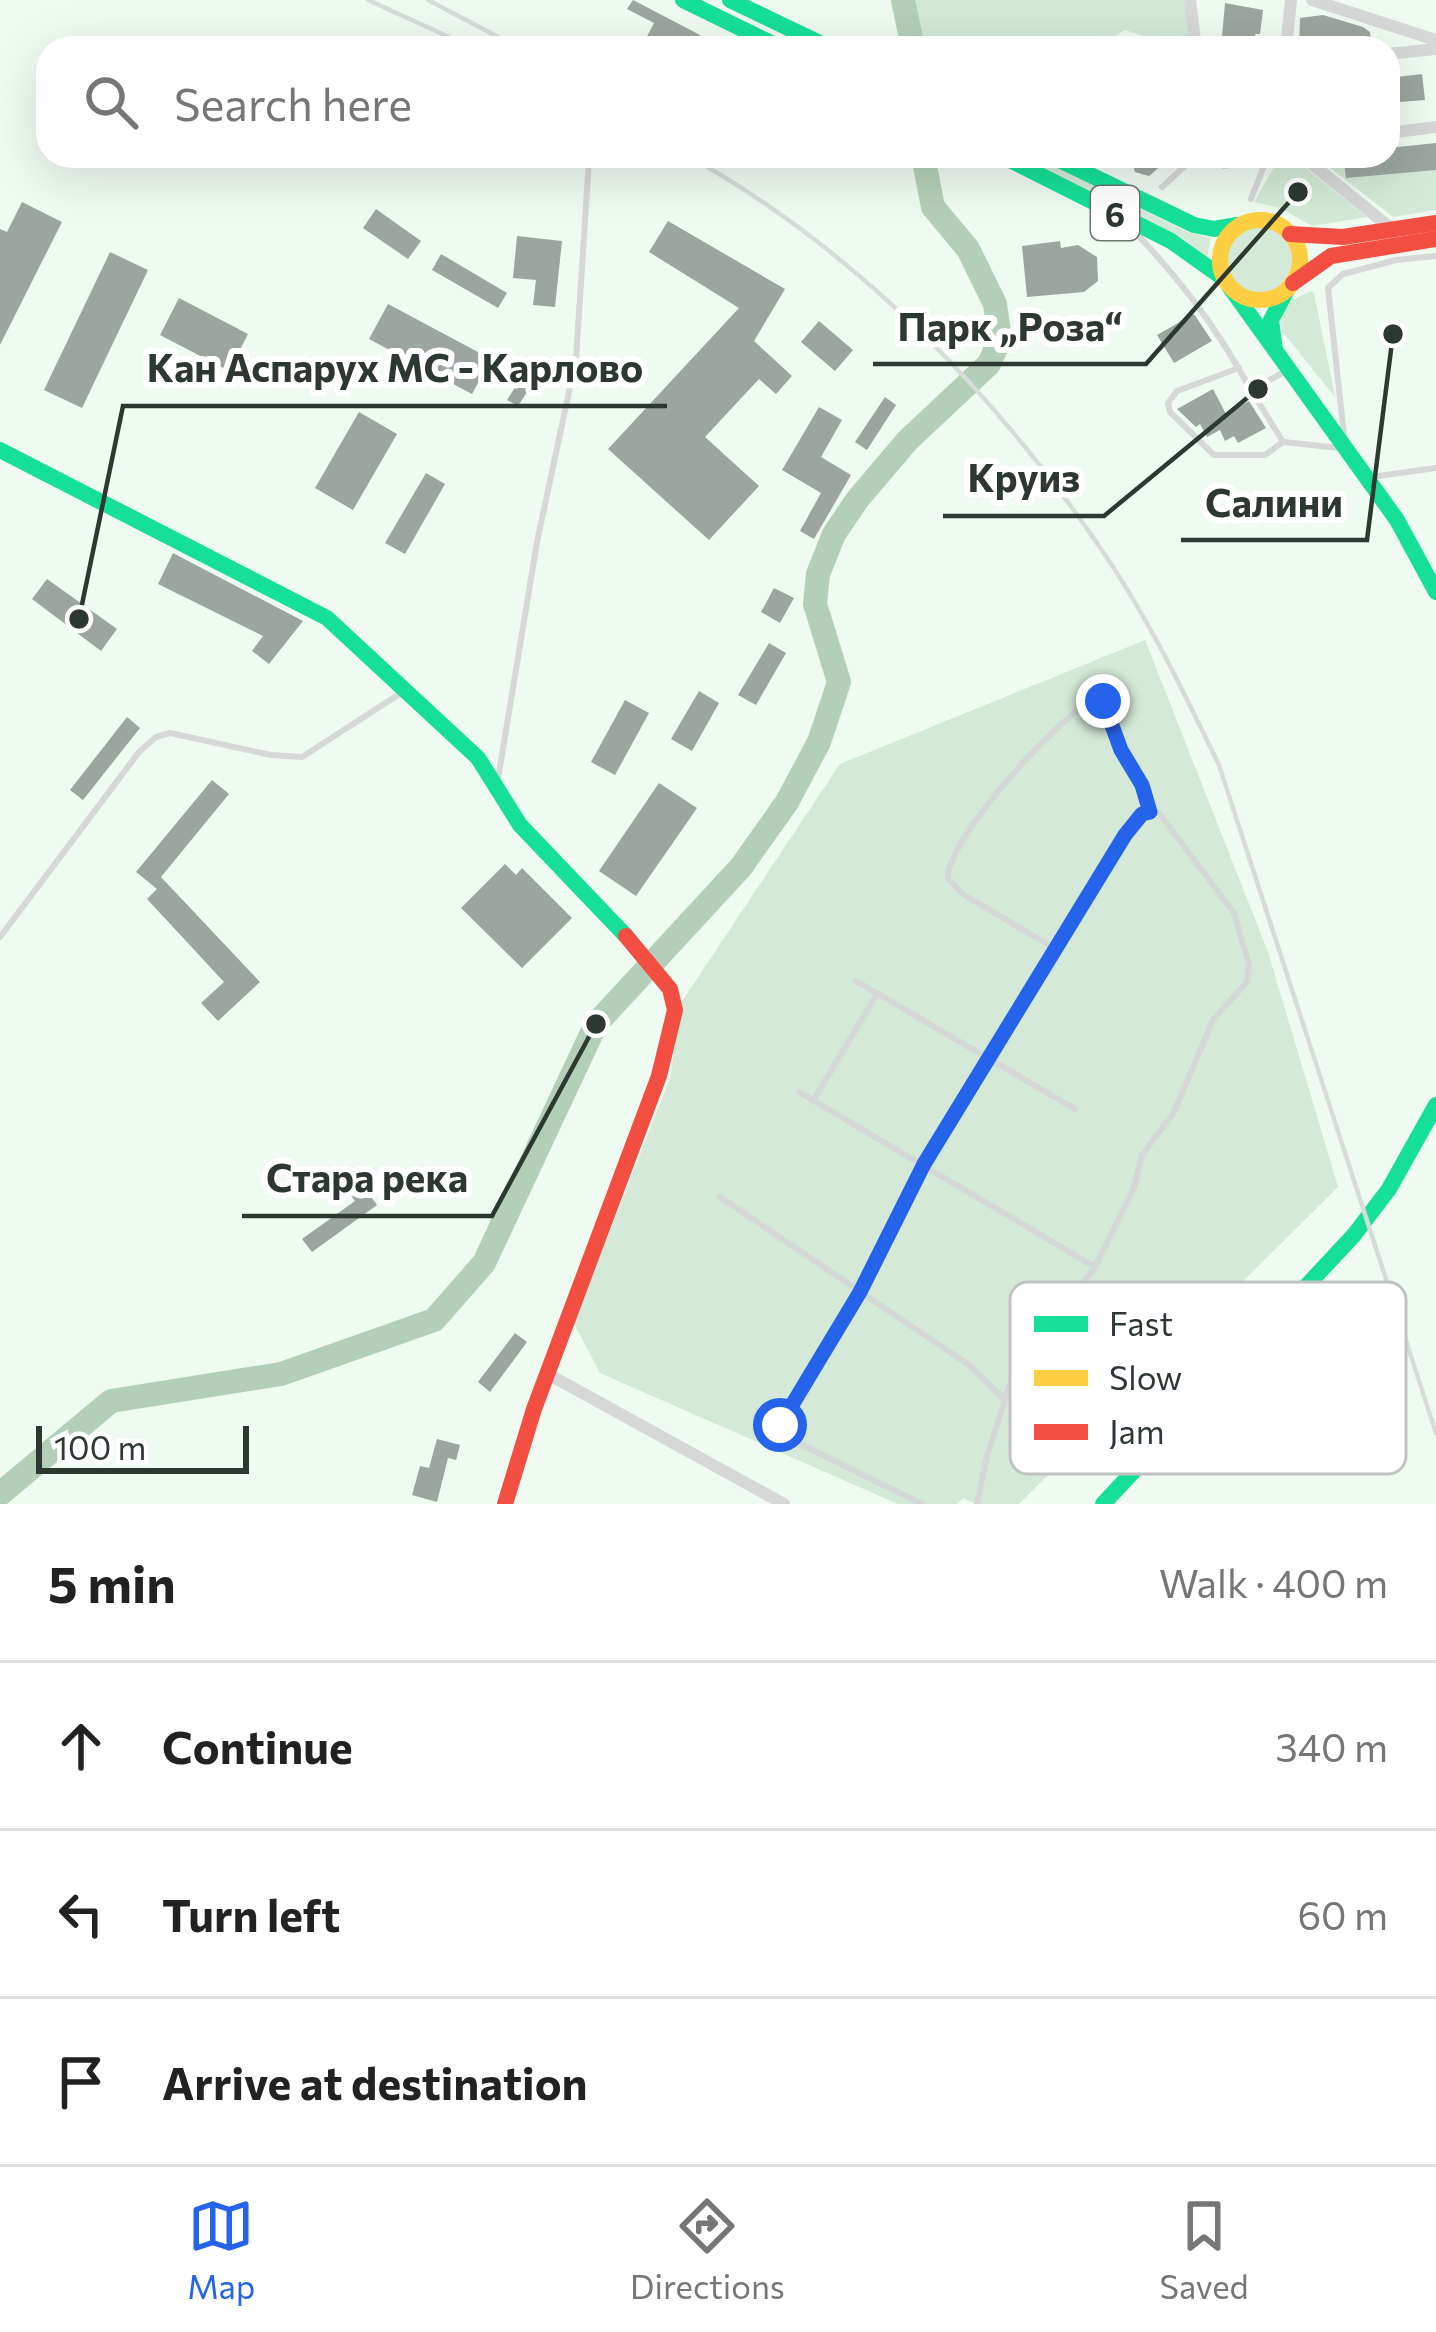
<!DOCTYPE html>
<meta charset="utf-8">
<style>
body{margin:0;font-family:Commissioner,sans-serif;background:#f6f6f6;color:#222}
.scale{position:absolute;left:36px;bottom:30px;width:213px;box-sizing:border-box;padding-left:12px;border:6px solid #2d3930;border-top:0;font-size:33px;line-height:42px;white-space:nowrap;color:#2d3930;-webkit-text-stroke:9px #fff;paint-order:stroke}
.stop{position:absolute;width:36px;height:36px;margin:-27px;border:9px solid #2563eb;border-radius:50%;background:#fff}
.stop.end{background:#2563eb;border-color:#fff;box-shadow:0 3px 12px #0008}
.list{margin:0;padding:0;list-style:none}
h2{display:flex;justify-content:space-between;align-items:center;height:156px;margin:0;padding:0 48px;font-size:51px}
h2 small{font-size:39px;font-weight:400;color:#767676}
.list li{display:grid;grid-template-columns:78px 1fr auto;gap:36px;align-items:center;box-sizing:border-box;height:168px;padding:0 48px;border-top:3px solid #e0e0e0}
.list b{display:block;font-size:45px;white-space:nowrap}
.list em{font-size:39px;font-style:normal;color:#767676}
.icon{flex:none;width:66px;height:66px;fill:none;stroke:currentColor;stroke-width:2;stroke-linecap:round;stroke-linejoin:round}
.map{position:relative;flex:none;width:1436px;height:1504px;overflow:hidden}
.search{position:absolute;background:#fff;box-shadow:0 12px 48px #0002;left:36px;right:36px;top:36px;height:132px;display:flex;align-items:center;gap:30px;box-sizing:border-box;padding:0 42px;border-radius:36px;color:#767676;font-size:45px}
.sheet{height:660px;background:#fff}
nav{display:flex;justify-content:space-around;align-items:center;box-sizing:border-box;height:168px;border-top:3px solid #e0e0e0;background:#fff;font-size:33px;color:#767676}
nav a{display:grid;justify-items:center;gap:6px}
nav .on{color:#2563eb}
.map>svg:first-child{display:block}
.green{fill:#d4e9d8}
.lines{fill:none;stroke-linecap:round;stroke-linejoin:round}
.river{stroke:#b4cfb9;stroke-width:24}
.building{fill:#9ca69e}
.lane{stroke:#d5d8d6;stroke-width:6}
.street{stroke:#d5d8d6;stroke-width:12}
.fast{stroke:#16e098;stroke-width:16}
.slow{stroke:#ffcf43;stroke-width:16}
.jam{stroke:#f24e42;stroke-width:16}
.rail{stroke:#d8dcd9;stroke-width:4.5}
.route{stroke:#2563eb;stroke-width:15}
.labels{text-anchor:middle;dominant-baseline:central;stroke-width:12;stroke-linejoin:round;paint-order:stroke}
.shield{fill:#fff;stroke:#6c746e;stroke-width:3}
.shield-label{font-size:33px;font-weight:bold;fill:#2d3930}
.key{fill:#fff;stroke:#c0c4c1;stroke-width:3}
.key-label{font-size:33px;fill:#2d3930}
.leader{fill:none;stroke:#2d3930;stroke-width:4.5}
.callout-dot{fill:#2d3930;stroke:#fff;stroke-width:4.5}
.callout-label{font-size:39px;text-anchor:middle;font-weight:bold;fill:#2d3930;stroke:#fff;stroke-width:12;stroke-linejoin:round;paint-order:stroke}
</style>
<div class="map">
<svg width="1436" height="1504" viewBox="0 0 1436 1504">
<rect width="100%" height="100%" fill="#effaf1"/>
<g class="green">
<polygon points="903,0 1190,0 1196,48 1149,48 1146,37 1125,30 1094,48 913,48"/>
<polygon points="1016,156 1033,156 1188,232 1211,238 1207,258 1184,239"/>
<polygon points="1288,156 1293,158 1367,217 1312,226 1280,208 1254,202 1278,160"/>
<polygon points="1315,156 1340,156 1353,175 1436,165 1436,210 1393,217"/>
<circle cx="1259" cy="260" r="33"/>
<polygon points="1311,291 1314,293 1335,397 1282,331 1281,320 1288,302"/>
<polygon points="1145,640 1268,952 1338,1187 1019,1504 976,1504 963,1498 957,1504 898,1504 600,1373 574,1323 670,1078 681,1003 840,764"/>
</g>
<g class="lines">
<g class="river">
<polyline points="903,0 913,48"/>
<polyline points="0,1494 111,1401 281,1374 434,1320 484,1263 596,1024 741,867 787,802 819,742 839,682 815,604 818,574 834,534 857,500 907,441 989,364 1000,339 995,304 968,249 933,207 923,156"/>
</g>
</g>
<g class="building">
<polygon points="633,0 700,35 694,48 641,48 654,23 627,9"/>
<polygon points="1225,3 1263,10 1260,34 1255,34 1257,48 1221,48"/>
<polygon points="1323,15 1363,27 1370,32 1371,40 1364,48 1299,48 1300,18"/>
<polygon points="1422,74 1425,100 1388,103 1388,78"/>
<polygon points="1436,143 1436,170 1346,178 1343,156 1388,156 1388,148"/>
<polygon points="1130,156 1161,156 1162,165 1149,176 1135,172"/>
<polygon points="22,202 62,222 0,345 0,229 7,232"/>
<polygon points="376,209 421,241 408,259 363,228"/>
<polygon points="668,221 785,289 754,341 792,376 776,394 759,379 705,437 759,486 709,540 608,449 739,308 649,252"/>
<polygon points="517,236 562,241 555,307 533,305 536,280 513,278"/>
<polygon points="1060,241 1061,248 1078,245 1097,257 1098,281 1084,292 1027,297 1022,246"/>
<polygon points="110,252 148,270 82,408 44,390"/>
<polygon points="441,254 507,293 498,308 432,270"/>
<polygon points="179,298 248,334 229,371 160,335"/>
<polygon points="388,304 491,359 472,394 369,339"/>
<polygon points="1194,314 1212,341 1174,363 1157,335"/>
<polygon points="819,321 853,350 835,371 801,342"/>
<polygon points="527,368 538,375 518,406 507,400"/>
<polygon points="1213,389 1226,414 1249,401 1266,428 1238,443 1234,436 1225,441 1220,430 1207,437 1200,424 1196,427 1177,409"/>
<polygon points="885,397 896,405 867,450 855,442"/>
<polygon points="819,407 842,420 821,457 851,475 814,539 800,531 821,493 782,470"/>
<polygon points="359,412 397,434 353,510 315,488"/>
<polygon points="426,473 445,484 405,554 385,543"/>
<polygon points="173,553 303,621 269,664 252,651 263,636 158,584"/>
<polygon points="47,579 117,629 101,651 32,599"/>
<polygon points="774,588 794,598 780,623 761,612"/>
<polygon points="769,643 786,653 756,705 738,695"/>
<polygon points="699,691 719,703 692,751 671,739"/>
<polygon points="625,700 649,713 615,775 591,762"/>
<polygon points="127,717 140,728 83,800 70,790"/>
<polygon points="212,780 229,794 161,877 260,982 218,1021 201,1003 224,982 147,899 157,889 136,872"/>
<polygon points="659,783 697,808 636,896 599,871"/>
<polygon points="505,864 516,875 522,868 572,918 522,968 461,908"/>
<polygon points="355,1175 377,1205 312,1252 302,1239 355,1201 342,1184"/>
<polygon points="515,1333 527,1342 490,1392 478,1382"/>
<polygon points="437,1439 460,1445 456,1460 448,1458 437,1502 412,1495 420,1466 429,1468"/>
</g>
<g class="lines">
<g class="lane">
<polyline points="1162,187 1196,156"/>
<polyline points="1251,199 1268,156"/>
<path d="M1131,228C1181,280 1216,327 1251,390"/>
<polyline points="1396,260 1436,256"/>
<polyline points="1239,368 1177,391 1168,403 1170,412 1214,455 1265,455 1283,442"/>
<polyline points="1286,371 1251,390 1283,442 1340,448"/>
<polyline points="1344,435 1328,288 1343,274 1396,260"/>
<polyline points="1371,477 1436,468"/>
<polyline points="498,779 537,542 576,359 589,160"/>
<polyline points="0,937 139,752 156,737 170,733 271,755 302,757 401,693"/>
<path d="M1056,949L964,895L948,878C947,839 1060,714 1097,698C1115,710 1114,730 1121,749C1130,771 1143,788 1150,812"/>
<polyline points="856,981 1075,1109"/>
<polyline points="799,1092 1095,1267"/>
<polyline points="813,1101 877,994"/>
<polyline points="720,1197 969,1365 1004,1399"/>
<polyline points="922,1504 790,1439 780,1425 860,1292 924,1164 1136,820 1150,812 1159,813 1234,913 1249,964 1247,982 1213,1020 1174,1112 1142,1155 1134,1188 1095,1267 1009,1386 986,1460 977,1504"/>
</g>
<g class="street">
<polyline points="1190,0 1196,48"/>
<polyline points="1312,0 1436,40"/>
<polyline points="1286,48 1291,0"/>
<polyline points="1388,54 1436,49"/>
<polyline points="1388,133 1436,127"/>
<polyline points="1210,156 1224,163 1262,156"/>
<polyline points="1302,156 1393,230"/>
<polyline points="546,1373 784,1504"/>
</g>
<g class="fast">
<polyline points="683,0 781,48"/>
<polyline points="730,0 830,48"/>
<polyline points="1002,156 1171,241 1223,278"/>
<polyline points="1051,156 1194,225 1214,229 1237,225"/>
<polyline points="1229,286 1397,520 1436,592"/>
<polyline points="1275,350 1271,320 1287,290"/>
<polyline points="0,450 327,618 478,758 520,825 626,936"/>
<polyline points="1103,1504 1354,1235 1389,1189 1436,1105"/>
</g>
<circle class="slow" cx="1260" cy="260" r="40"/>
<g class="jam">
<polyline points="1290,234 1343,237 1436,223"/>
<polyline points="1293,283 1331,256 1436,239"/>
<polyline points="505,1504 534,1409 659,1076 675,1010 670,989 626,936"/>
</g>
<g class="rail">
<polyline points="368,0 473,48"/>
<polyline points="428,0 519,48"/>
<path d="M688,156C854,248 995,393 1101,549C1148,617 1183,691 1219,765L1436,1433"/>
</g>
</g>
<g class="lines">
<polyline class="route" points="780,1425 860,1292 924,1164 1125,835 1142,814 1150,812 1142,785 1121,750 1103,701"/>
</g>
<g class="labels">
<rect class="shield" x="1091" y="186" width="48" height="54" rx="9"/>
<g class="shield-label">
<text x="1115" y="213">6</text>
</g>
</g>
<rect x="1010" y="1282" width="396" height="192" rx="18" class="key"/>
<rect x="1034" y="1316" width="54" height="16" fill="#16e098"/>
<rect x="1034" y="1370" width="54" height="16" fill="#ffcf43"/>
<rect x="1034" y="1424" width="54" height="16" fill="#f24e42"/>
<g class="key-label">
<text x="1109" y="1336">Fast</text>
<text x="1109" y="1390">Slow</text>
<text x="1109" y="1444">Jam</text>
</g>
<path class="leader" d="M1298 192L1146 364H873M79 619L123 406H667M1258 389L1104 516H943M1393 334L1367 540H1181M596 1024L492 1216H242"/>
<g class="callout-dot">
<circle cx="1298" cy="192" r="12"/>
<circle cx="79" cy="619" r="12"/>
<circle cx="1258" cy="389" r="12"/>
<circle cx="1393" cy="334" r="12"/>
<circle cx="596" cy="1024" r="12"/>
</g>
<g class="callout-label">
<text x="1010" y="341">Парк „Роза“</text>
<text x="395" y="382">Кан Аспарух МС - Карлово</text>
<text x="1024" y="492">Круиз</text>
<text x="1274" y="517">Салини</text>
<text x="367" y="1192">Стара река</text>
</g>
</svg>
<div class="scale">100 m</div>
<div class="stop" style="left:780px;top:1425px"></div>
<div class="stop end" style="left:1103px;top:701px"></div>
<div class="search"><svg class="icon" aria-label="search" viewBox="0 0 24 24"><circle cx="10" cy="10" r="6"/><path d="M15 15l6 6"/></svg>Search here</div>
</div>
<section class="sheet">
<h2>5 min<small>Walk · 400 m</small></h2>
<ul class="list">
<li><svg class="icon" aria-label="ahead" viewBox="0 0 24 24"><path d="M12 20V5M6 11l6-6 6 6"/></svg><div><b>Continue</b></div><em>340 m</em></li>
<li><svg class="icon" aria-label="left" viewBox="0 0 24 24"><path d="M17 20v-9H6M10 6l-5 5 5 5"/></svg><div><b>Turn left</b></div><em>60 m</em></li>
<li><svg class="icon" aria-label="arrive" viewBox="0 0 24 24"><path d="M6 21V4h12l-3 4 3 4H6"/></svg><div><b>Arrive at destination</b></div></li>
</ul>
</section>
<nav>
<a class="on"><svg class="icon" aria-label="map" viewBox="0 0 24 24"><path d="M3 6l6-2 6 2 6-2v14l-6 2-6-2-6 2zM9 4v14M15 6v14"/></svg>Map</a>
<a><svg class="icon" aria-label="directions" viewBox="0 0 24 24"><path d="M12 3l9 9-9 9-9-9zM9 14v-3h6M13 9l2 2-2 2"/></svg>Directions</a>
<a><svg class="icon" aria-label="saved" viewBox="0 0 24 24"><path d="M7 4h10v16l-5-4-5 4z"/></svg>Saved</a>
</nav>
